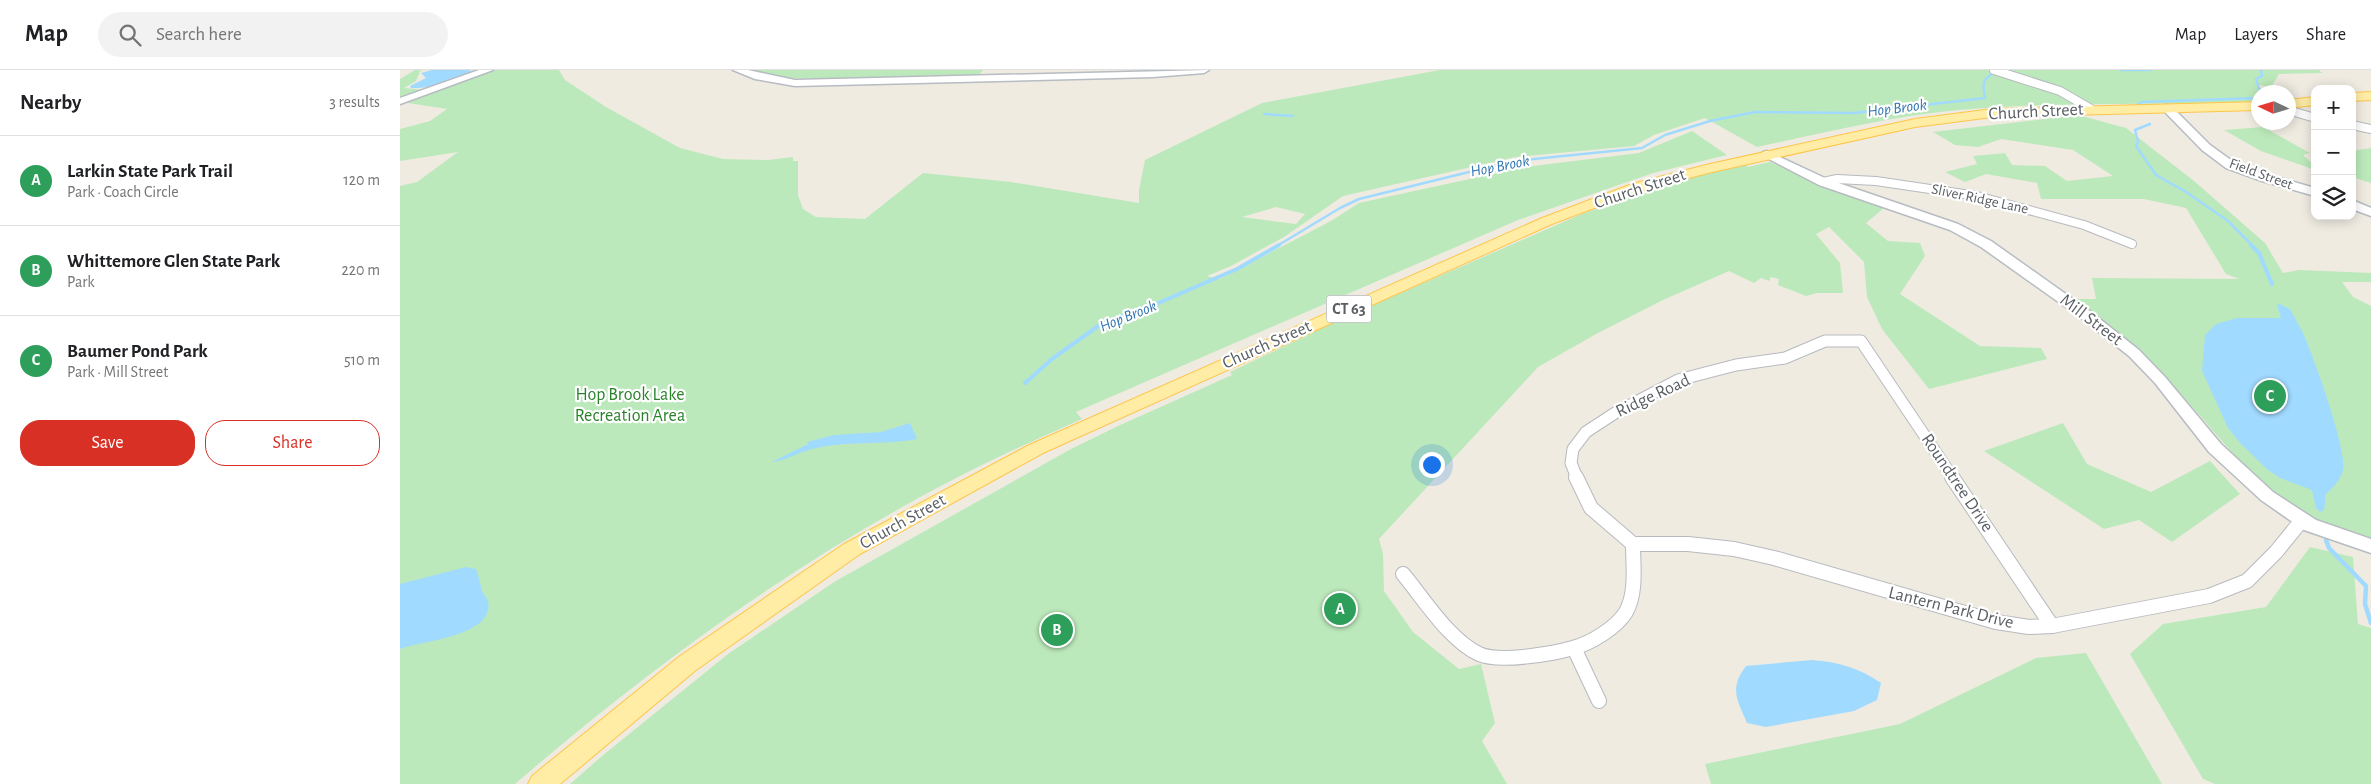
<!DOCTYPE html>
<meta charset="utf-8">
<style>
body{margin:0;font-family:"Alegreya Sans",sans-serif;background:#f2f2f2;color:#202124}
.controls{position:absolute;right:15px;top:15px;display:grid;overflow:hidden;border-radius:10px;box-shadow:0 2px 12px #0003}
.controls button{width:45px;height:45px;display:grid;place-items:center;padding:0;border:0;border-bottom:1px solid #e0e0e0;background:#fff;color:#202124;font:25px sans-serif}
.compass{position:absolute;left:1851px;top:15px;width:45px;height:45px;border-radius:50%;background:#fff;box-shadow:0 2px 12px #0003;rotate:274deg}
.you{position:absolute;left:1031px;top:394px;width:18px;height:18px;margin:-12px;border:4px solid #fff;border-radius:50%;background:#1a73e8;box-shadow:0 0 0 8px #1a73e833}
.badge{display:grid;place-items:center;width:32px;height:32px;border-radius:50%;background:#d93025;color:#fff;font-size:16px;font-weight:700}
.pin{position:absolute;translate:-50% -50%;border:2px solid #fff;box-shadow:0 1px 5px #0006}
.list{margin:0;padding:0;list-style:none}
h2{display:flex;justify-content:space-between;align-items:center;height:65px;margin:0;padding:0 20px;font-size:21px}
h2 small{font-size:16px;font-weight:400;color:#757577}
.list li{display:grid;grid-template-columns:32px 1fr auto;gap:15px;align-items:center;box-sizing:border-box;height:90px;padding:0 20px;border-top:1px solid #e0e0e0}
.list b{display:block;font-size:19px;white-space:nowrap}
.list p{margin:0;font-size:16px;white-space:nowrap;color:#757577}
.list em{font-size:16px;font-style:normal;color:#757577}
.actions{display:flex;gap:10px;padding:15px 20px}
.actions a{flex:1;padding:11px 0;border:1px solid #d93025;border-radius:20px;text-align:center;font-size:18px;color:#d93025}
.actions .main{background:#d93025;color:#fff}
.icon{flex:none;width:28px;height:28px;fill:none;stroke:currentColor;stroke-width:2;stroke-linecap:round;stroke-linejoin:round}
.map{position:relative;flex:none;width:1971px;height:714px;overflow:hidden}
header{display:flex;align-items:center;gap:30px;box-sizing:border-box;height:70px;padding:0 25px;background:#fff;border-bottom:1px solid #e0e0e0}
header strong{font-size:24px}
nav{display:flex;gap:28px;margin-inline-start:auto;font-size:18px}
.search{width:350px;height:45px;background:#f2f2f2;display:flex;align-items:center;gap:12px;box-sizing:border-box;padding:0 18px;border-radius:28px;color:#757577;font-size:19px}
main{display:flex}
aside{flex:1;background:#fff}
.map>svg:first-child{display:block}
.green{fill:#bce9bb;fill-rule:evenodd}
.water{fill:#a1daff}
.lines{fill:none;stroke-linecap:round;stroke-linejoin:round}
.stream-far2{stroke:#a1daff;stroke-width:2.5}
.stream-far1{stroke:#a1daff;stroke-width:4}
.stream{stroke:#a1daff;stroke-width:4.5}
.street-far2-casing{stroke:#b7babf;stroke-width:10}
.street-far1-casing{stroke:#b7babf;stroke-width:13}
.street-casing{stroke:#b7babf;stroke-width:16}
.secondary-casing{stroke:#b7bcc2;stroke-width:3}
.primary-casing{stroke:#ffc54a;stroke-width:2}
.street-far2{stroke:#fff;stroke-width:8}
.street-far1{stroke:#fff;stroke-width:11}
.street{stroke:#fff;stroke-width:14}
.secondary{fill:#fff;fill-rule:evenodd}
.primary{fill:#ffeda6;fill-rule:evenodd}
.labels{text-anchor:middle;dominant-baseline:central;stroke-width:4.5;stroke-linejoin:round;paint-order:stroke}
.far-street-label{font-size:15px;fill:#5a5f64;stroke:#fff}
.far-water-label{font-size:16px;font-style:italic;fill:#3075b2;stroke:#fff}
.shield{fill:#fff;stroke:#8c8f92;stroke-width:1}
.shield-label{font-size:16px;font-weight:bold;fill:#5a5f64}
.street-label{font-size:18px;fill:#5a5f64;stroke:#fff}
.park-label{font-size:18px;fill:#2a822b;stroke:#fff}
</style>
<header>
<strong>Map</strong>
<div class="search"><svg class="icon" aria-label="search" viewBox="0 0 24 24"><circle cx="10" cy="10" r="6"/><path d="M15 15l6 6"/></svg>Search here</div>
<nav><a>Map</a><a>Layers</a><a>Share</a></nav>
</header>
<main>
<aside>
<h2>Nearby<small>3 results</small></h2>
<ul class="list">
<li><span class="badge" style="background:#2e9e5b">A</span><div><b>Larkin State Park Trail</b><p>Park · Coach Circle</p></div><em>120 m</em></li>
<li><span class="badge" style="background:#2e9e5b">B</span><div><b>Whittemore Glen State Park</b><p>Park</p></div><em>220 m</em></li>
<li><span class="badge" style="background:#2e9e5b">C</span><div><b>Baumer Pond Park</b><p>Park · Mill Street</p></div><em>510 m</em></li>
</ul>
<div class="actions"><a class="main">Save</a><a>Share</a></div>
</aside>
<div class="map">
<svg width="1971" height="714" viewBox="0 0 1971 714">
<rect width="100%" height="100%" fill="#efebe1"/>
<g class="green">
<polygon points="15,0 23,0 20,1 16,11 4,18 26,20 0,28 0,9"/>
<path d="M93,0H159L165,10L206,37L280,78L323,89L368,90L393,87V91H398V125L403,139L416,147L465,149L523,103L611,112L739,133V120L745,90L862,33L1040,0H1919L1922,3L1879,4L1871,17L1858,15L1864,22H1858V31C1759,36 1658,31 1559,40C1490,46 1424,63 1357,77L1305,48L1254,65L1234,76L1116,87L943,126L884,167L831,196L807,206L820,209L931,151L959,133L1125,97L1239,83L1292,61L1327,85L1253,103L1118,150L676,342L682,349C634,370 586,392 539,417C386,498 246,601 115,714H0V116L17,112L58,82L0,91V59L30,51L47,39L2,32ZM876,137L905,144L896,154L842,147Z"/>
<polygon points="353,0 583,0 579,5 485,9 388,8"/>
<path d="M1678,45L1726,58L1794,111L1865,173L1883,203L1899,200L1971,203V212H1942L1953,227L1971,236V470C1946,461 1920,454 1897,440C1846,407 1810,354 1768,310C1739,280 1706,255 1672,229H1696L1692,208L1839,209L1826,204L1786,138L1744,129H1641L1637,113L1586,104L1565,112L1545,102L1577,94L1573,86L1605,83L1612,95L1645,96L1667,111L1713,106L1673,80L1601,69L1578,77L1555,75L1533,62Z"/>
<polygon points="1863,57 1910,83 1903,85 1915,96 1915,100 1861,81 1824,60"/>
<polygon points="1971,78 1971,113 1952,107 1952,99 1955,98 1952,96 1952,81"/>
<polygon points="1370,92 1420,114 1484,138 1466,153 1488,171 1520,173 1525,186 1500,224 1580,276 1641,278 1647,289 1529,319 1482,259 1467,227 1464,192 1429,157 1416,164 1440,193 1443,223 1417,223 1406,226 1378,215 1379,209 1371,207 1369,211 1361,208 1354,213 1329,201 1263,230 1198,263 1138,297 979,469 983,484 984,521 1013,562 1059,599 1081,594 1095,653 1082,671 1107,714 170,714 202,686 328,584 434,512 671,379 718,356 832,305 830,302 948,246 1184,143 1289,108 1345,94 1348,97"/>
<polygon points="1663,353 1687,394 1751,422 1810,391 1840,424 1772,472 1739,450 1704,459 1584,381"/>
<polygon points="1910,477 1953,487 1958,554 1971,558 1971,714 1815,714 1803,709 1730,584 1763,554 1866,537"/>
<polygon points="1686,583 1762,714 1311,714 1305,694 1500,654 1636,588"/>
</g>
<g class="water">
<path d="M32,0H70L72,2C59,12 27,19 11,18L10,16L26,8L21,3Z"/>
<path d="M1879,234L1890,239C1894,247 1899,255 1903,263C1913,285 1947,379 1943,399C1942,408 1933,418 1926,424L1924,440L1920,442L1916,438L1912,420L1880,408L1868,400L1841,374L1828,358L1802,301L1805,265L1816,254L1837,248H1881L1877,235Z"/>
<path d="M510,353L517,369C482,376 447,370 412,379C399,382 385,391 372,392L408,374L407,372L434,365L481,362Z"/>
<path d="M66,497L76,499C79,506 80,514 82,521C84,525 87,528 88,531C96,566 21,571 0,579V514Z"/>
<path d="M1412,590C1439,592 1459,598 1481,613L1477,630L1454,641L1366,657L1347,653C1337,630 1329,618 1346,596Z"/>
</g>
<g class="lines">
<g class="stream-far2">
<polyline points="1721,0 1750,0"/>
<polyline points="1860,22 1856,9 1862,6 1861,0"/>
<polyline points="1738,34 1742,32 1858,28"/>
<polyline points="864,44 893,46"/>
<polyline points="1750,54 1735,60 1738,72 1736,76 1756,105 1786,122 1828,151 1853,176"/>
<path d="M877,176L940,138L959,129L1114,91L1242,78L1265,65L1310,51L1355,42L1454,43L1585,28C1582,12 1582,9 1597,1"/>
</g>
<g class="stream-far1">
<polyline points="1851,175 1859,183 1872,214"/>
<polyline points="625,313 652,289 701,254 756,234 837,199 879,175"/>
</g>
<polyline class="stream" points="1926,470 1929,478 1966,516 1965,534 1971,553"/>
<g class="street-far2-casing">
<g id="street-far2">
<polyline points="1594,0 1660,21 1691,39"/>
<polyline points="1888,40 1915,48"/>
<polyline points="1952,55 1971,59"/>
<polyline points="1423,112 1437,109 1476,111 1577,126 1684,155 1732,174"/>
</g>
</g>
<g class="street-far1-casing">
<polyline id="street-far1" points="1177,408 1171,393 1173,379 1186,362 1215,343 1278,310 1336,295 1385,288 1425,271 1461,271 1553,408"/>
</g>
<g class="street-casing">
<g id="street">
<polyline points="1176,407 1191,438 1233,474"/>
<polyline points="1552,407 1652,556"/>
<polyline points="1233,474 1288,474 1334,479 1374,488 1596,552 1629,557 1652,556 1809,526 1847,511 1876,482 1902,450"/>
<path d="M1003,504C1024,529 1049,570 1079,584C1099,593 1152,584 1173,578C1191,573 1216,558 1226,542C1237,522 1233,495 1233,474"/>
<polyline points="1174,578 1199,631"/>
</g>
</g>
<g class="secondary-casing">
<g id="secondary">
<polygon points="79,0 93,0 0,34 0,28"/>
<polygon points="333,0 348,0 395,10 809,0 804,3 753,7 395,16 355,9"/>
<polygon points="1767,35 1771,36 1810,75 1835,93 1858,102 1915,118 1915,126 1862,111 1826,98 1802,80 1763,40 1763,36"/>
<polygon points="1367,81 1427,109 1558,154 1591,171 1691,242 1739,280 1765,307 1821,374 1873,422 1916,450 1971,469 1971,483 1904,460 1861,430 1809,382 1755,313 1729,286 1681,248 1581,177 1550,160 1419,115 1363,86 1361,84 1363,82"/>
<polygon points="1952,130 1971,138 1971,146 1952,139"/>
</g>
</g>
<g class="primary-casing">
<g id="primary">
<polygon points="1971,22 1971,30 1952,31 1952,23"/>
<polygon points="1915,27 1915,35 1888,38 1888,30"/>
<polygon points="1858,32 1858,40 1592,47 1515,57 1312,102 1242,120 1152,154 643,383 460,484 296,600 160,714 128,714 132,706 280,586 444,474 629,375 1142,148 1232,114 1310,94 1515,49 1592,39"/>
</g>
</g>
<use href="#street-far2" class="street-far2"/>
<use href="#street-far1" class="street-far1"/>
<use href="#street" class="street"/>
<use href="#secondary" class="secondary"/>
<use href="#primary" class="primary"/>
</g>
<g class="labels">
<g class="far-street-label">
<text transform="translate(1861 104) rotate(20)">Field Street</text>
<text transform="translate(1580 129) rotate(12)">Sliver Ridge Lane</text>
</g>
<g class="far-water-label">
<text transform="translate(1497 38) rotate(-7)">Hop Brook</text>
<text transform="translate(1100 96) rotate(-11)">Hop Brook</text>
<text transform="translate(728 246) rotate(-22)">Hop Brook</text>
</g>
<rect class="shield" x="926.5" y="225.5" width="45" height="27" rx="4"/>
<g class="shield-label">
<text x="949" y="239">CT 63</text>
</g>
<g class="street-label">
<text transform="translate(1636 42) rotate(-3)">Church Street</text>
<text transform="translate(1240 119) rotate(-18)">Church Street</text>
<text transform="translate(1691 250) rotate(37)">Mill Street</text>
<text transform="translate(867 275) rotate(-24)">Church Street</text>
<text transform="translate(1253 326) rotate(-25)">Ridge Road</text>
<text transform="translate(1557 413) rotate(56)">Roundtree Drive</text>
<text transform="translate(503 452) rotate(-29)">Church Street</text>
<text transform="translate(1551 538) rotate(14)">Lantern Park Drive</text>
</g>
<g class="park-label">
<text x="230" y="325">Hop Brook Lake<tspan x="230" dy="21">Recreation Area</tspan></text>
</g>
</g>
</svg>
<div class="controls">
<button>+</button>
<button>−</button>
<button><svg class="icon" aria-label="layers" viewBox="0 0 24 24"><path d="M12 4l9 5-9 5-9-5zM3 14l9 5 9-5"/></svg></button>
</div>
<svg class="compass" viewBox="-18 -18 36 36"><path d="M0-13l5 13h-10z" fill="#e53935"/><path d="M0 13l5-13h-10z" fill="#757577"/></svg>
<div class="you"></div>
<div class="pin badge" style="left:940px;top:539px;background:#2e9e5b">A</div>
<div class="pin badge" style="left:657px;top:560px;background:#2e9e5b">B</div>
<div class="pin badge" style="left:1870px;top:326px;background:#2e9e5b">C</div>
</div>
</main>
